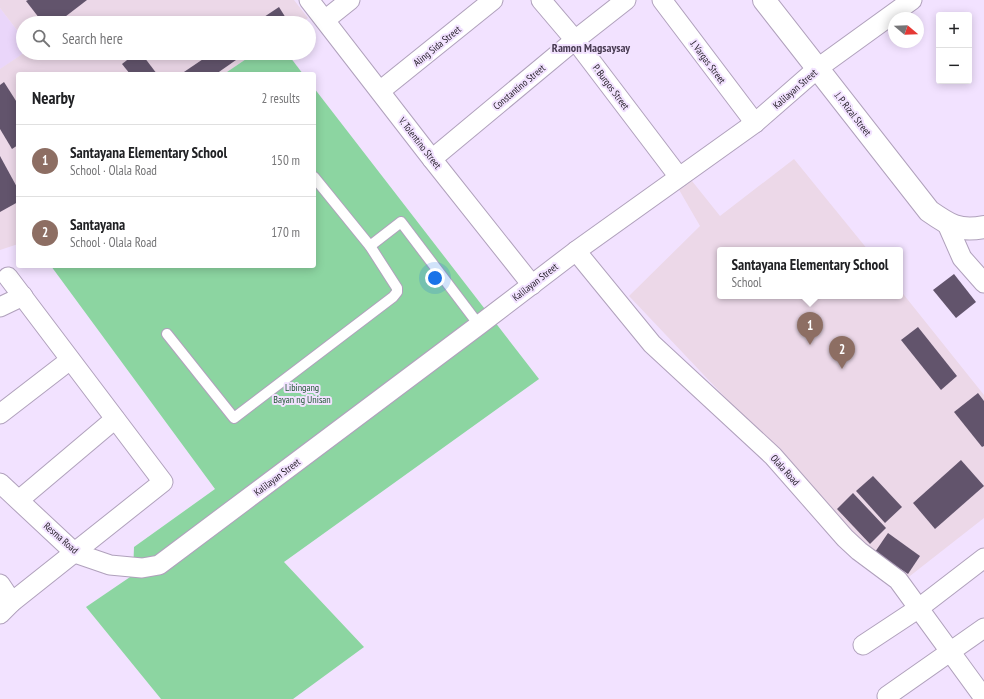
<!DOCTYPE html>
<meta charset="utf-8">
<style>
body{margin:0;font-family:"PT Sans Narrow",sans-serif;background:#f2f2f2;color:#202124}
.controls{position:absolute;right:12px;top:12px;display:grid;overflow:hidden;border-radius:4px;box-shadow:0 2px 10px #0003}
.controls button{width:36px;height:36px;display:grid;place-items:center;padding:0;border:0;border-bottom:1px solid #e0e0e0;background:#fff;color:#202124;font:20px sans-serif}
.compass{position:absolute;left:888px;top:12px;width:36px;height:36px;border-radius:50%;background:#fff;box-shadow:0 2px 10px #0003;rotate:109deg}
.you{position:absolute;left:435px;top:278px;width:14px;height:14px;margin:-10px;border:3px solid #fff;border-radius:50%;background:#1a73e8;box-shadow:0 0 0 6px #1a73e833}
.badge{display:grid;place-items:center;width:26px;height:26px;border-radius:50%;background:#db2777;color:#fff;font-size:13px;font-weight:700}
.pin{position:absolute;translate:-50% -33px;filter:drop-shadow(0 1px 2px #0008)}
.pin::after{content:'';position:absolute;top:21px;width:14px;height:12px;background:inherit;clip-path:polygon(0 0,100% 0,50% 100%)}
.popup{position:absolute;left:717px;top:247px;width:186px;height:52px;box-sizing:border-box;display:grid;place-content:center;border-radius:4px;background:#fff;filter:drop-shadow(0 1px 3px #0005);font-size:13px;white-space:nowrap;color:#757577}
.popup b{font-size:15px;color:#202124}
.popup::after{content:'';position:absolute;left:50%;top:100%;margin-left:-8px;border:8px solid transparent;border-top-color:#fff}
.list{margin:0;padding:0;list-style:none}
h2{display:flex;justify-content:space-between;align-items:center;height:52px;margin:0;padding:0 16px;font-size:17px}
h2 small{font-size:13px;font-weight:400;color:#757577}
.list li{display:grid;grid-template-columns:26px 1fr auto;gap:12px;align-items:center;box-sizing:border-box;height:72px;padding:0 16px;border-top:1px solid #e0e0e0}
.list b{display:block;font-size:15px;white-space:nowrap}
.list p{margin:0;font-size:13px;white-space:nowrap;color:#757577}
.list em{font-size:13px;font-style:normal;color:#757577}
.icon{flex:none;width:22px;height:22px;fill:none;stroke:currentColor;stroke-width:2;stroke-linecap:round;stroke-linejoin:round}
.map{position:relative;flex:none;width:984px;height:699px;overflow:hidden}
.search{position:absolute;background:#fff;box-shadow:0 2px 10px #0003;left:16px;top:16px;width:300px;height:44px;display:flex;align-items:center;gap:10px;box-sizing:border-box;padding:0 14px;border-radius:22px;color:#757577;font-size:15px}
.panel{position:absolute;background:#fff;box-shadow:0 2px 10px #0003;left:16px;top:72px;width:300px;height:196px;border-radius:4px}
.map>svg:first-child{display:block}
.built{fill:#ead6fa}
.education{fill:#ecd8e8}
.green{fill:#8cd5a1}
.building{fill:#62546c}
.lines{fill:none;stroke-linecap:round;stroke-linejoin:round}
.service-casing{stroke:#b0a1bc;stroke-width:12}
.minor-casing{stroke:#b0a1bc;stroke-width:21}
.primary-casing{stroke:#b0a1bc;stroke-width:24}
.service{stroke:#fff;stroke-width:10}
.minor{stroke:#fff;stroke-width:19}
.primary{stroke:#fff;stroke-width:22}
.labels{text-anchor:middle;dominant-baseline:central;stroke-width:4;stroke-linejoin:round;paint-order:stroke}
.street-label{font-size:10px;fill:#211b25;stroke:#f2e2ff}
.park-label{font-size:10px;fill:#215734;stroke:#f2e2ff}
.quarter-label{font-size:12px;font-weight:bold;fill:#483b52;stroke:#f2e2ff}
</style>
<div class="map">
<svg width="984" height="699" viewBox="0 0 984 699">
<rect width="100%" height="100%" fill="#f2e2ff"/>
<polygon class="built" points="0,8 23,38 24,53 0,69"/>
<g class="education">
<polygon points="0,0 294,0 308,18 301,23 23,23 23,38 0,8"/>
<polygon points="24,53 255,53 224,74 18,74 18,244 0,250 0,69"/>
<polygon points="794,159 868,250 720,250 720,296 900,296 900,290 984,395 984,518 901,583 629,296 700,226 678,188 692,181 720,216"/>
</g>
<g class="green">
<polygon points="255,53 287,53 303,74 224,74"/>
<polygon points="314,88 539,379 284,562 364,647 293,699 161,699 86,607 133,575 134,547 215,489 51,266 314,266"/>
</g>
<g class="building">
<polygon points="28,0 87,0 57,23 43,23 26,1"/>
<polygon points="279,7 289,23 255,23"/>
<polygon points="136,53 141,53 157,74 130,74 122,64"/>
<polygon points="212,53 246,53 216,74 181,74"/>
<polygon points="4,82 18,104 18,145 12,149 0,129 0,85"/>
<polygon points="0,156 18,189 18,202 0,212"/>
<polygon points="954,274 976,302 956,318 933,290"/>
<polygon points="918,327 957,376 941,390 901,340"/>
<polygon points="978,393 984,401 984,446 982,447 954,412"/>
<polygon points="961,460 984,486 935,529 913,503"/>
<polygon points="873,476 902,507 885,523 856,491"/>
<polygon points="853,493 886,528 870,544 837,509"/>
<polygon points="888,533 920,556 908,574 875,552"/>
</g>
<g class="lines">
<g class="service-casing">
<g id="service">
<polyline points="370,246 401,222 479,325"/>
<polyline points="167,334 234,418 393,297 397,292 397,288 370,246 314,177"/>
</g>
</g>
<g class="minor-casing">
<g id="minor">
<polyline points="309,0 432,159 532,285"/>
<polyline points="541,0 575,40 679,177"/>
<polyline points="662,0 755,123"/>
<polyline points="325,20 350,0"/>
<polyline points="380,91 493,0"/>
<polyline points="432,159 575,40 626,0"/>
<polyline points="947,224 962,258 984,283"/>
<polyline points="576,251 652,344 773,456 845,538 859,551 898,580 984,698"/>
<polyline points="0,307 23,296"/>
<polyline points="0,414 70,360"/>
<polyline points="0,483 75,553 110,565 142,568 159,565 479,325 576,251 755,123 818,68 912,0"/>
<polyline points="19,500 115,419"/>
<polyline points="0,584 12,602"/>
<polyline points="0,614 12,602 163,482 8,277"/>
<polyline points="863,645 919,608 984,558"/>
<polyline points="887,696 984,628"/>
</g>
</g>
<g class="primary-casing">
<path id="primary" d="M764,0L929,211C949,225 959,232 984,227"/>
</g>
<use href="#service" class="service"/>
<use href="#minor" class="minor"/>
<use href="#primary" class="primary"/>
</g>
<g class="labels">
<g class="street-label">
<text transform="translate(437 46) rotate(-39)">Aling Sida Street</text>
<text transform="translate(708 62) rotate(53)">J. Vargas Street</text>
<text transform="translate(519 87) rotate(-40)">Constantino Street</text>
<text transform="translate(611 87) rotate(53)">P. Burgos Street</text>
<text transform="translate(795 89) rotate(-41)">Kalilayan Street</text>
<text transform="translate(853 114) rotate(52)">J. P. Rizal Street</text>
<text transform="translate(420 143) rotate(52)">V. Tolentino Street</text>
<text transform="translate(535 282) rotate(-38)">Kalilayan Street</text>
<text transform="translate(785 470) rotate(48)">Olala Road</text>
<text transform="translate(277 477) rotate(-37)">Kalilayan Street</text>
<text transform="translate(61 538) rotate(41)">Resma Road</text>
</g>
<g class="park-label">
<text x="302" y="387">Libingang<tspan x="302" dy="12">Bayan ng Unisan</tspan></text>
</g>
<g class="quarter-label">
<text x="591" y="47">Ramon Magsaysay</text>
</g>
</g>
</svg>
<div class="controls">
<button>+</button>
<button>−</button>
</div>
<svg class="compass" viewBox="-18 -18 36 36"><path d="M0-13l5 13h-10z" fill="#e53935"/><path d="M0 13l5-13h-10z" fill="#757577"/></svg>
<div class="you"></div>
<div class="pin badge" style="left:810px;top:345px;background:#8d6e63">1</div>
<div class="popup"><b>Santayana Elementary School</b>School</div>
<div class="pin badge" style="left:842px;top:369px;background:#8d6e63">2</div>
<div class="search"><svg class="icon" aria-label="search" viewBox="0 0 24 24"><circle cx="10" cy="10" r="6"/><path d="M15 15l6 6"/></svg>Search here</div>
<section class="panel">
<h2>Nearby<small>2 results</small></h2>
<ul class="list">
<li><span class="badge" style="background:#8d6e63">1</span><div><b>Santayana Elementary School</b><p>School · Olala Road</p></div><em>150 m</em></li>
<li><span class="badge" style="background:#8d6e63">2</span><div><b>Santayana</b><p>School · Olala Road</p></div><em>170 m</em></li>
</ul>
</section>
</div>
